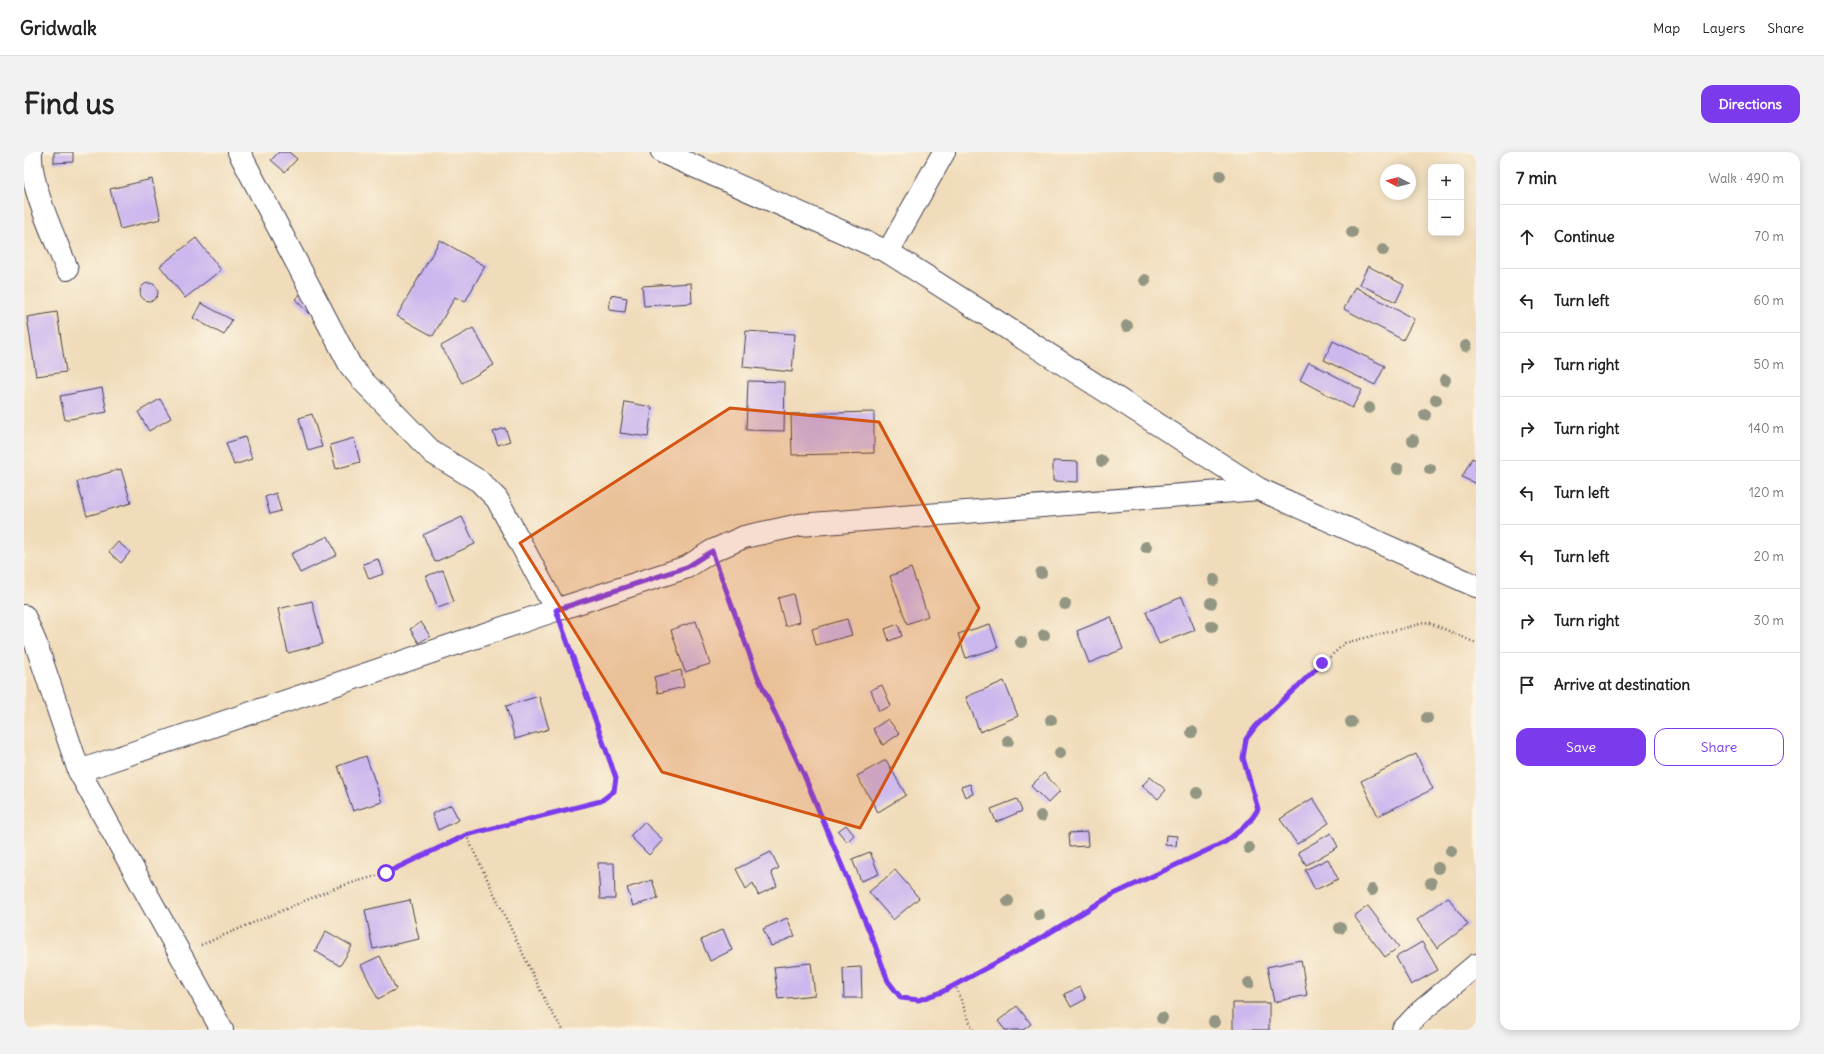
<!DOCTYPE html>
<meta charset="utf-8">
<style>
body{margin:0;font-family:Delius,sans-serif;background:#f2f2f2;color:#222}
.controls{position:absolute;right:12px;top:12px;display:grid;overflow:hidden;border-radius:8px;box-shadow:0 2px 10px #0003}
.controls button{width:36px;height:36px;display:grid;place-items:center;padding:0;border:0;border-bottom:1px solid #e0e0e0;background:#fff;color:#222;font:20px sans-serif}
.compass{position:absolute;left:1356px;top:12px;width:36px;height:36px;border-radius:50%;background:#fff;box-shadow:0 2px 10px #0003;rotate:277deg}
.stop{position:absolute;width:12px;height:12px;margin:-9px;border:3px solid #7c3aed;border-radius:50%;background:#fff}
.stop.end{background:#7c3aed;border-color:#fff;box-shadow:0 1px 4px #0008}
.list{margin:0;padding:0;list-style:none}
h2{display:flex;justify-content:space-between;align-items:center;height:52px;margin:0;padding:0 16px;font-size:17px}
h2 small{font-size:13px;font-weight:400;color:#767676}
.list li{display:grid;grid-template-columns:26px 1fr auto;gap:12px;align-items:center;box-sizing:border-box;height:64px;padding:0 16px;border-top:1px solid #e0e0e0}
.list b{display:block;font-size:15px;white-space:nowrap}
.list em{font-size:13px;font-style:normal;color:#767676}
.actions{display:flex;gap:8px;padding:12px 16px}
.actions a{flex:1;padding:9px 0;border:1px solid #7c3aed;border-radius:12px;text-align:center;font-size:14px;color:#7c3aed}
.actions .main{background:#7c3aed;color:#fff}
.icon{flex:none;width:22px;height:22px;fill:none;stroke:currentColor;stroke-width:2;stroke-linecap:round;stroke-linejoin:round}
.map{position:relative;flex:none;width:1452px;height:878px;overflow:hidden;border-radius:12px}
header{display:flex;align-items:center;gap:24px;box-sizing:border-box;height:56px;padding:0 20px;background:#fff;border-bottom:1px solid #e0e0e0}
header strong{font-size:19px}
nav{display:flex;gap:22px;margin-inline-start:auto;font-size:14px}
.intro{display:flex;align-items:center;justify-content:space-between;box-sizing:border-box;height:96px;padding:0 24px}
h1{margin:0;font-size:28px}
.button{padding:10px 18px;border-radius:12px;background:#7c3aed;color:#fff;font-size:14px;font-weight:700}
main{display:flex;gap:24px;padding:0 24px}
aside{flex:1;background:#fff;border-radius:12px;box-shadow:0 2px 10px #0003}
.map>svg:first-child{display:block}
.building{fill:#ccb7ee}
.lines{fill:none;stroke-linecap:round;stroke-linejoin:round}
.minor-casing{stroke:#413e4e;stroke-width:24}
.path{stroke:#413e4e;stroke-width:2.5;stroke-dasharray:1 3;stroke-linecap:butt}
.minor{stroke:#fff;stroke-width:22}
.tree{fill:#929682}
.route{stroke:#7c3aed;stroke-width:5}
.marked{fill:#d45411;fill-opacity:0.2;stroke:#d45411;stroke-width:3;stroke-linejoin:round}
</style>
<header>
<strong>Gridwalk</strong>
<nav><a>Map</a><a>Layers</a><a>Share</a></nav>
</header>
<div class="intro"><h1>Find us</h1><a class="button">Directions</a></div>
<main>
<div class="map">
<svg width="1452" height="878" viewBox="0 0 1452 878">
<rect width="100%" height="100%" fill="#fcf5e5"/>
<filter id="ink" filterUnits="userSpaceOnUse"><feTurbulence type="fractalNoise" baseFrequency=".025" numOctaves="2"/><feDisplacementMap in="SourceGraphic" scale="8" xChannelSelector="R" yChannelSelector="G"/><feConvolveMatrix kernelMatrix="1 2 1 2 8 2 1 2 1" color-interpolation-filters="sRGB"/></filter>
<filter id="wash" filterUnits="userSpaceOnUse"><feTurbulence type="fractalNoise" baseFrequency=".012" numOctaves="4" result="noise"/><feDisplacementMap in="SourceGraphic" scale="16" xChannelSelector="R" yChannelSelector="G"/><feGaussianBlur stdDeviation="0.9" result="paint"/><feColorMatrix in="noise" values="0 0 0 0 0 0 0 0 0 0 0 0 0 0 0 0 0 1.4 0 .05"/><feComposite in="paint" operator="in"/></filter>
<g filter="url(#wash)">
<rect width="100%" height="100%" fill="#f0dcba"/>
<g id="blocks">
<g class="building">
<polygon points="30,0 49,0 49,10 30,11"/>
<polygon points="255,0 265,0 273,7 261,20 247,8"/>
<polygon points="128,27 137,67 96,77 86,37"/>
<polygon points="172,86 197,118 161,146 136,114"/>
<polygon points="416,88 461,114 441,150 431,145 409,184 373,164"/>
<polygon points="1344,114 1380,133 1372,150 1335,132"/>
<polygon points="667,131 668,151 620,154 618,134"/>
<circle cx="125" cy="140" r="9"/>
<polygon points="1331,135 1390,167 1379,188 1320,157"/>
<polygon points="279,140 292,155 285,162 271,147"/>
<polygon points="587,143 603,146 601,160 585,158"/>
<polygon points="177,151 208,168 200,183 169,166"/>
<polygon points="33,160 42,220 12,224 3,165"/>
<polygon points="449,176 470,213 438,231 417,194"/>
<polygon points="722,179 771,182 768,220 719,215"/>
<polygon points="1309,189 1361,214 1351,233 1300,208"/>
<polygon points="1285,210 1338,238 1328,256 1276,228"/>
<polygon points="724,229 761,230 760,279 722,278"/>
<polygon points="78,236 83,260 41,268 36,244"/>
<polygon points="136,247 147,266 125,279 114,260"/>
<polygon points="601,250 628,255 624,285 596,281"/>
<polygon points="850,260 850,301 768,303 767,262"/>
<polygon points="288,262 298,295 284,299 275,266"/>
<polygon points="481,276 486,289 474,293 469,280"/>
<polygon points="221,285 228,307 210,313 202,291"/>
<polygon points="330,286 336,310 312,317 306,293"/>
<polygon points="1448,306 1452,308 1452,332 1438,325"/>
<polygon points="1029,309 1054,310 1054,330 1029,329"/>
<polygon points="97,317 107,351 63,364 53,330"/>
<polygon points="252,341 257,359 246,362 241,345"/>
<polygon points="438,365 451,392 411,410 399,383"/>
<polygon points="304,384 313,403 276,421 267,402"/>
<polygon points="94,390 106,400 97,411 85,400"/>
<polygon points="354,407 359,422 345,427 339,412"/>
<polygon points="887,416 904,464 883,472 866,424"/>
<polygon points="419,418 430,450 414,456 402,424"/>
<polygon points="769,442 776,470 761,474 754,446"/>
<polygon points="1158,445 1171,478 1135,492 1122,460"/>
<polygon points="288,449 299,492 264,501 254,457"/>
<polygon points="1087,465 1099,497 1065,511 1053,479"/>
<polygon points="823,467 828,483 792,493 788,477"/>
<polygon points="672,469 686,512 661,520 647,478"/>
<polygon points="397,470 406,484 395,491 386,477"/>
<polygon points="874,472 878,484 865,489 861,477"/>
<polygon points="966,472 974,496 942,506 934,482"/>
<polygon points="657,518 660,535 634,541 630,525"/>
<polygon points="980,529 994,564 956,580 942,545"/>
<polygon points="858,533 867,554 855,559 847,538"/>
<polygon points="515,544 525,577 491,587 482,554"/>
<polygon points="864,567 875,582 859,593 849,577"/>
<polygon points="1392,602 1409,637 1354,664 1337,629"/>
<polygon points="342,604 358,650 329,659 314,614"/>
<polygon points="862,608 882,643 854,660 833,624"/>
<polygon points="1020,621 1036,639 1024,651 1007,634"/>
<polygon points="1126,625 1142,638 1134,647 1118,634"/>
<polygon points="946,632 949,642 941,645 937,635"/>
<polygon points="1289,646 1305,671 1273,692 1256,667"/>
<polygon points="993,647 998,659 972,670 967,657"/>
<polygon points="427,653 435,668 414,678 408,662"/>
<polygon points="620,670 639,688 625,703 606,684"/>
<polygon points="822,673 830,683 823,690 814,679"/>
<polygon points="1063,680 1064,694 1046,695 1045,681"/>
<polygon points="1307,681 1314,695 1282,713 1274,700"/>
<polygon points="1142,683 1153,684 1152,694 1141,693"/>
<polygon points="747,700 755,716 747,720 753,734 734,743 729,731 722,737 712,717"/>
<polygon points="846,700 855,722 837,729 828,707"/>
<polygon points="1304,707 1314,727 1291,738 1281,718"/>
<polygon points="574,711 590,711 591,747 576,747"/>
<polygon points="871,718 895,746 869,768 845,740"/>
<polygon points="628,728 634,746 609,754 603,736"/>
<polygon points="1424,745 1444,773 1413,796 1393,768"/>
<polygon points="386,748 395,787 349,797 341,758"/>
<polygon points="1344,754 1375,795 1361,805 1330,764"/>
<polygon points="763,766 771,784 747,794 739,777"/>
<polygon points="699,777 708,798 686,809 677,788"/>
<polygon points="302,779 328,794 316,814 291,799"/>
<polygon points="1398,790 1414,818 1387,833 1372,805"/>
<polygon points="356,804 372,837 354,847 337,813"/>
<polygon points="1277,808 1283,843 1250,850 1243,815"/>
<polygon points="787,811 791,843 754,847 750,815"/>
<polygon points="837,815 838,846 820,846 819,816"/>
<polygon points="1056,835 1062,847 1047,855 1040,842"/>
<rect x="1209" y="851" width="36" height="27"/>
<polygon points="993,854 1007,872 999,878 981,878 974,869"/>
</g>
</g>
</g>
<g filter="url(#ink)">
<use href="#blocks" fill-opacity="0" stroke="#413e4e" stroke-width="1"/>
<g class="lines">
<g class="minor-casing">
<g id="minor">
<path d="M7,0C5,33 31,86 43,117"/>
<polyline points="638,0 864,100 1235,337 1452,434"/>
<polyline points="864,100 920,0"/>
<polyline points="532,458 663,415 688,399 720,385 775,373 1235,337"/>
<polyline points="0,464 12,492 55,619 198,878"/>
<polyline points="55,619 532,458 473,347 455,329 409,301 339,229 326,213 215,0"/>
<polyline points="1379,878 1395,861 1452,813"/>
</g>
</g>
<g class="path">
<polyline points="696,420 733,523 780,623 851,793 863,829 877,846 895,848 931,833"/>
<polyline points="442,683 525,856 539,878"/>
<polyline points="177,793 311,736 362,721 442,683 577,649 590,639 592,626 539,479"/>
<polyline points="949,878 931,833 1010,790 1088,743 1201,690 1228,669 1234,657 1219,606 1222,587 1232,573 1321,491 1404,470 1452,491"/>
</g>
<use href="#minor" class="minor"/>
</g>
<g class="tree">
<circle cx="1196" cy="24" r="6"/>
<circle cx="1328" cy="80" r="6"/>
<circle cx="1359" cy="98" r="6"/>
<circle cx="1121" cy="128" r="6"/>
<circle cx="1103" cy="174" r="6"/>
<circle cx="1442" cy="194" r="6"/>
<circle cx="1421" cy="228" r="6"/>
<circle cx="1412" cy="248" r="6"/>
<circle cx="1345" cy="256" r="6"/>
<circle cx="1401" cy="263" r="6"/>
<circle cx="1389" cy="288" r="6"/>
<circle cx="1078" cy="309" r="6"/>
<circle cx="1374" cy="317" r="6"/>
<circle cx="1406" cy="317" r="6"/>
<circle cx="1122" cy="395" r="6"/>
<circle cx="1017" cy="421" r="6"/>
<circle cx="1190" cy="428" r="6"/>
<circle cx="1187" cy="451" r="6"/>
<circle cx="1041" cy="452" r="6"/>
<circle cx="1188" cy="474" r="6"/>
<circle cx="1020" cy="483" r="6"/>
<circle cx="997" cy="490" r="6"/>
<circle cx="1403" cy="566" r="6"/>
<circle cx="1027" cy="568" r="6"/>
<circle cx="1327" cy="570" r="6"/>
<circle cx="1168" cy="580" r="6"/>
<circle cx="984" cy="589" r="6"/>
<circle cx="1036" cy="601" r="6"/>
<circle cx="1173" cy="641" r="6"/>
<circle cx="1017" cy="664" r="6"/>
<circle cx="1225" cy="696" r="6"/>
<circle cx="1427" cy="699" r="6"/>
<circle cx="1414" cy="716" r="6"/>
<circle cx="1407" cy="731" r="6"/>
<circle cx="1348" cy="738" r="6"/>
<circle cx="984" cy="749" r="6"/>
<circle cx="1015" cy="763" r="6"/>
<circle cx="1316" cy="776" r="6"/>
<circle cx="1225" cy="831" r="6"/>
<circle cx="1138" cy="866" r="6"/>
<circle cx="1190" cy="870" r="6"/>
</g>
</g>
<g class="lines" filter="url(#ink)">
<path class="route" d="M362,721L442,683L577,649L590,639L592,626L532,458L663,415L688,399L733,523L780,623L851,793L864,829L877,846L895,848L918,840L1010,790L1088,743L1201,690C1214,680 1226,672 1234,657L1219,606L1222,587L1232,574L1298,511"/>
</g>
<path class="marked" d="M706,256L855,270L955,456L836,676L638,620L496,391Z"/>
</svg>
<div class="controls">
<button>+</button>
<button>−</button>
</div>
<svg class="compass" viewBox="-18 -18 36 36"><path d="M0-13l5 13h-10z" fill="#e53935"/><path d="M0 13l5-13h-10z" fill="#767676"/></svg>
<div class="stop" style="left:362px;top:721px"></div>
<div class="stop end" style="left:1298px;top:511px"></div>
</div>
<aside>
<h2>7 min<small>Walk · 490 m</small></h2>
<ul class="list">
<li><svg class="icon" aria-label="ahead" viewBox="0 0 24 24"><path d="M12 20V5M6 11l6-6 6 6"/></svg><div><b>Continue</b></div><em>70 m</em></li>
<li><svg class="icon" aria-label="left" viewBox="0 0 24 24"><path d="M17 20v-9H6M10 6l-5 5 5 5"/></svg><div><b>Turn left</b></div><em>60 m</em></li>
<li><svg class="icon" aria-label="right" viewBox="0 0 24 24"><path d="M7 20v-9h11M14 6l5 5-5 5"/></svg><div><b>Turn right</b></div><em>50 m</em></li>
<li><svg class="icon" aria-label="right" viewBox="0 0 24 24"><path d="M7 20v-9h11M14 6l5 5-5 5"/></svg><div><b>Turn right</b></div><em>140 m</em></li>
<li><svg class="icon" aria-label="left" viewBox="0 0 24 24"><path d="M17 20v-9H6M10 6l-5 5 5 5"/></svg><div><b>Turn left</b></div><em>120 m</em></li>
<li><svg class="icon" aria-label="left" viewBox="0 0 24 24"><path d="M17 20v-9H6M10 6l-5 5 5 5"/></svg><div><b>Turn left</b></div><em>20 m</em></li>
<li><svg class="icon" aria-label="right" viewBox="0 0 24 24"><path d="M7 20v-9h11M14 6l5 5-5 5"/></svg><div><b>Turn right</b></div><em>30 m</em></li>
<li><svg class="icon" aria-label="arrive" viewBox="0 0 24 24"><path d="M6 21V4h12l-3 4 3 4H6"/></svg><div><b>Arrive at destination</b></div></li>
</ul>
<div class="actions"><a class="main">Save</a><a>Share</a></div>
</aside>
</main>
